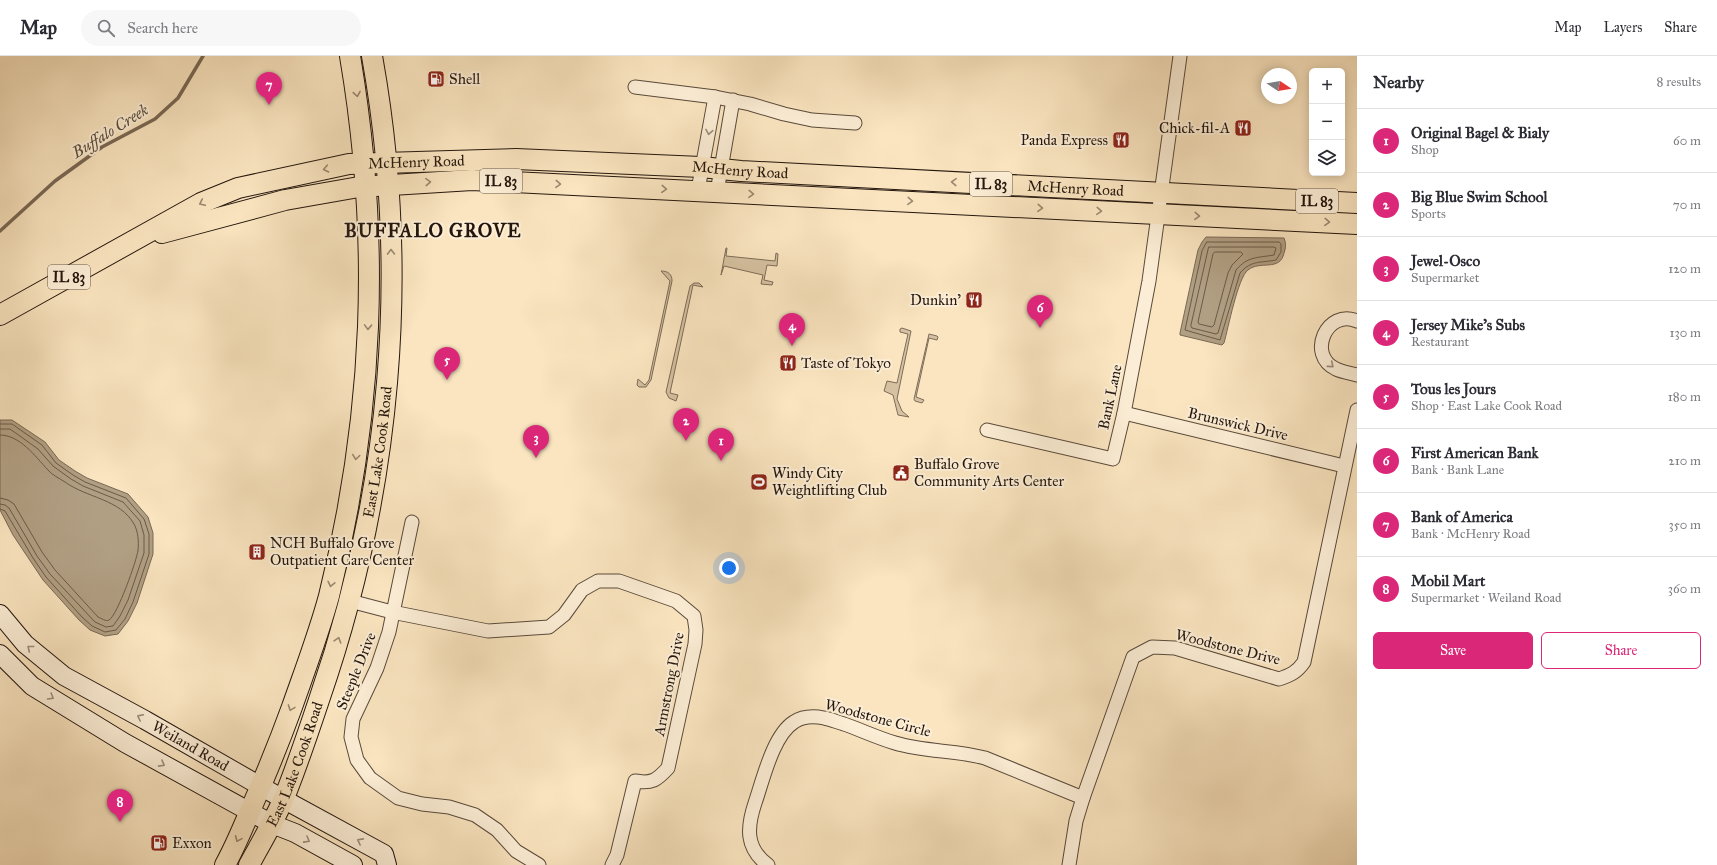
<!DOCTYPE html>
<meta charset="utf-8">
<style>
body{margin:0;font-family:"IM FELL Great Primer",serif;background:#f7f7f7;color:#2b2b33}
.controls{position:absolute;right:12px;top:12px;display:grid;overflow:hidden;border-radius:6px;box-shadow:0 2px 10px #0003}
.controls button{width:36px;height:36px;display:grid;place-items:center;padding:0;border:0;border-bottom:1px solid #e1e1e2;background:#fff;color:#2b2b33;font:20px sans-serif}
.compass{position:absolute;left:1261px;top:12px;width:36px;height:36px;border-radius:50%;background:#fff;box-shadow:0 2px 10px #0003;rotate:102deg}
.you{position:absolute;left:729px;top:512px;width:14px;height:14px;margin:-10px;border:3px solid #fff;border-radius:50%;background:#1a73e8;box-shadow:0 0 0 6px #1a73e833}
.badge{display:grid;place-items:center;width:26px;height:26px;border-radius:50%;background:#db2777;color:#fff;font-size:13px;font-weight:700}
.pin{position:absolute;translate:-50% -33px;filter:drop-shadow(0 1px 2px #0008)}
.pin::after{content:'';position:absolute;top:21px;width:14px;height:12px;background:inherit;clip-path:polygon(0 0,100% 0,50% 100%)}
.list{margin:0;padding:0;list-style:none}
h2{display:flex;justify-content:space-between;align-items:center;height:52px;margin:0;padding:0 16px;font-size:17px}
h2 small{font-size:13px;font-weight:400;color:#7c7c81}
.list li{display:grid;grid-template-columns:26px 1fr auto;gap:12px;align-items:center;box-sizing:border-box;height:64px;padding:0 16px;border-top:1px solid #e1e1e2}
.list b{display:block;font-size:15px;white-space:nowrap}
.list p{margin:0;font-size:13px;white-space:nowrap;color:#7c7c81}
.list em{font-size:13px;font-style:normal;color:#7c7c81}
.actions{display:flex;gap:8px;padding:12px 16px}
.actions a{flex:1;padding:9px 0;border:1px solid #db2777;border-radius:6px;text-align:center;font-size:14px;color:#db2777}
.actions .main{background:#db2777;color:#fff}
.icon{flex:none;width:22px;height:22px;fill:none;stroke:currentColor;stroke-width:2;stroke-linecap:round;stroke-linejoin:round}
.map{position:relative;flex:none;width:1357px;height:809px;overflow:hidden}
header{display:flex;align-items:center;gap:24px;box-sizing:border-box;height:56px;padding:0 20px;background:#fff;border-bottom:1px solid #e1e1e2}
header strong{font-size:19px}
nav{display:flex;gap:22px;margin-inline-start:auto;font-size:14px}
.search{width:280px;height:36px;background:#f7f7f7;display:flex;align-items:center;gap:10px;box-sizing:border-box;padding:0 14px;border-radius:22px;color:#7c7c81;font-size:15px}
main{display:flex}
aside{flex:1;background:#fff}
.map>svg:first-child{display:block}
.green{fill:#d6c2a2;stroke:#7d6c58}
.water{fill:#b19f83;stroke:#796854}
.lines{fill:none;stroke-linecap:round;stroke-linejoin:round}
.shore{stroke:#6a5a48;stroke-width:1}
.stream{stroke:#796854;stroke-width:3.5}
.minor-casing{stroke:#5a4a3a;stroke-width:15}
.secondary-casing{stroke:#24160d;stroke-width:20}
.primary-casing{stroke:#24160d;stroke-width:22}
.minor{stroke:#fceed6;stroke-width:13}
.secondary{stroke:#fceed6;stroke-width:18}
.primary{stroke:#fae5c0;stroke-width:20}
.oneway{stroke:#9a886f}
.oneway2{stroke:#9b8d7c}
.labels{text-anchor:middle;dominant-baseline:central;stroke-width:4;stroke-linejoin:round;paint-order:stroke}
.shield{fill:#fceed6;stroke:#655749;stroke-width:1}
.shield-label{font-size:14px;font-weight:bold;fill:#24160d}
.poi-label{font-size:15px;fill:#24160d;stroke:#fceed6;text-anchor:start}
.street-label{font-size:15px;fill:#24160d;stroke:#fceed6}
.water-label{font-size:16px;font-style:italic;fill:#5c4d3c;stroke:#fceed6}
.district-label{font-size:19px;font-weight:bold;letter-spacing:1px;fill:#24160d;stroke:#fceed6}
</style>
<header>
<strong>Map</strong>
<div class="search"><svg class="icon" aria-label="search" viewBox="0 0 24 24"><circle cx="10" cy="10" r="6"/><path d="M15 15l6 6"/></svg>Search here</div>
<nav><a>Map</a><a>Layers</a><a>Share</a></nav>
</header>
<main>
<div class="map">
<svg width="1357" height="809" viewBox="0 0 1357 809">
<rect width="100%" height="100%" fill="#fae5c0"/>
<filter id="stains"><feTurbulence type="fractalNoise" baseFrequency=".005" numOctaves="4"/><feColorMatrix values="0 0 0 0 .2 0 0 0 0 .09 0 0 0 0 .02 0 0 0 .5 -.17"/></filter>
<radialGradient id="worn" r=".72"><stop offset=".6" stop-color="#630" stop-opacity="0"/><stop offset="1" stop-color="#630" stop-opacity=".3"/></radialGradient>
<g class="green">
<polygon points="726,192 727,192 726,200 775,205 776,197 778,198 777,210 767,209 764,224 773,226 772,229 761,228 763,219 724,210 721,219"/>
<path d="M661,215C668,215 672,218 672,225L651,324L646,331H639L637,329L638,323L645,329L649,324L670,225Z"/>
<polygon points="694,227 699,227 703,231 693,229 670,337 678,339 676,345 669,342 666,336 690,230"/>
<polygon points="902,272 911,275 897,343 902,355 909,361 898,359 893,339 884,335 887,325 897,327 908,278 900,276 900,273"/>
<polygon points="929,278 937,280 938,281 937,284 929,282 916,341 924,344 922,347 915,345 914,343"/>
</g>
<g class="water">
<path d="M1206,181L1284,182C1286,186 1286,192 1284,197C1280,216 1260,204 1248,214C1238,221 1228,273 1224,287L1222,289L1180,279V277L1198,194L1202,186Z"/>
<polygon points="0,364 12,364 45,386 59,404 75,415 87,422 128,438 148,461 153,477 153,498 137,547 128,565 118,578 105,580 90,574 79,564 43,524 13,479 0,454"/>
</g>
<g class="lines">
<g class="shore">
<path d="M1207,186H1279L1281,188V196L1276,204C1261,207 1251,204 1240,217L1220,284L1185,274L1202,195Z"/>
<path d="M1209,191H1274L1276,192L1274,199C1257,202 1248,200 1236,214L1218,277L1216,278L1192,272L1191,270Z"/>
<polygon points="1215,196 1241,196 1243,198 1232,209 1228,217 1214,269 1212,271 1199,268 1198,266 1213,198"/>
<polyline points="0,368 12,368 42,389 56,407 73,419 85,426 126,442 144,463 149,478 149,498 133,546 125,563 116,574 105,576 92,570 82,561 46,521 33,502 5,455 0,453"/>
<polyline points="0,373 10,373 38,393 53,410 71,423 83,430 123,446 140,465 144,479 144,497 128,544 120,560 113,570 106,571 95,566 50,518 37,500 9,452 5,449 0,448"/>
<path d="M0,379C20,379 35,400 48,414C52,419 59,422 65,426C87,442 120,443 134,468C138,475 139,486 138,494C137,504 117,560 109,564C106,566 101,562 98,561L55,514L42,496L14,448L8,444L0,442"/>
</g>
<polyline class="stream" points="0,175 55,125 102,91 155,63 178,42 203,0"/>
<g class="minor-casing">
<g id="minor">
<polyline points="635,31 715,41 750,48 784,58 812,64 855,67"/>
<polyline points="698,134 715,41"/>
<polyline points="717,136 733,44"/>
<path d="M1357,265C1327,252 1306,299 1336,313C1342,316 1350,317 1357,319"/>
<polyline points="1124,357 1344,410"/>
<polyline points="987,374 1113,403 1124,357 1149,225 1180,0"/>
<polyline points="412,466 389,576 377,612 353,663 351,681 357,704 370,722 398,742 422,748 449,751 475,759 497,774 516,795 539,809"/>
<path d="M350,545L392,556L488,575L549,571L564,559L582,534L598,525H619L676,545L694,560L696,574L695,588L668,712C657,724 652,728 635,725L617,799L612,809"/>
<path d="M768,809C745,792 747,771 755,747C763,724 773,679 794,666C803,660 814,660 824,662C830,663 837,666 844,668C861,674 878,682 895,687C925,696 955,694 985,702L1083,742"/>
<path d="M1069,809L1076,765L1083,742L1133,601L1152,591L1175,592L1279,623C1291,619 1297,616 1304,606L1357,354"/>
</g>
</g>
<g class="secondary-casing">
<g id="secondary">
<path id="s1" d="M0,558L25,588L64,620L145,664L283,743L384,798L387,809"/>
<polyline points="0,598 32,630 125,687 272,768 295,777 353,809"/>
</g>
</g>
<g class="primary-casing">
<g id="primary">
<polyline points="162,177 285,144 359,131 472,124 1357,168"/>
<path id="s2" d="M0,259L201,147L238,132L349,108L516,103L701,111L741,115L1357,147"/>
<path d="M225,809C236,789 244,769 253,748C267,716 280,684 292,651C305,614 319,577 329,540C374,358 381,184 350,0"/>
<path id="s3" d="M249,809C261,787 274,765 284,742C297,710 308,677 319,644C391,436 411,217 372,0"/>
</g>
</g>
<use href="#minor" class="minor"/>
<use href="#secondary" class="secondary"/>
<use href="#primary" class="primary"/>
</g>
<defs><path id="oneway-chevron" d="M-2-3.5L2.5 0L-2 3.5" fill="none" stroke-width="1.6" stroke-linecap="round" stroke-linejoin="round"/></defs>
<g class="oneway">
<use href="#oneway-chevron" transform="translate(357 38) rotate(81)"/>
<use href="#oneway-chevron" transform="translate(326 113) rotate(168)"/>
<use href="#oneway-chevron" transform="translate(428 126) rotate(-3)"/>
<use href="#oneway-chevron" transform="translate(954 126) rotate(-177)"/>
<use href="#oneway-chevron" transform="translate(558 128) rotate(3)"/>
<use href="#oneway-chevron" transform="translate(664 133) rotate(3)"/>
<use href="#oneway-chevron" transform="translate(751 138) rotate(3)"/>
<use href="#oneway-chevron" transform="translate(910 145) rotate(3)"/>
<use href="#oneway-chevron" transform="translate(202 147) rotate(155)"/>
<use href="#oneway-chevron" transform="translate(1040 152) rotate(3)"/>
<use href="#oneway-chevron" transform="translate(1099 155) rotate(3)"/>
<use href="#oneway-chevron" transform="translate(1197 160) rotate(3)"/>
<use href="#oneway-chevron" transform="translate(1327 166) rotate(3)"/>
<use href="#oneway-chevron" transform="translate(391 196) rotate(-91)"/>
<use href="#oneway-chevron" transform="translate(368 271) rotate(92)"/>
<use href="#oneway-chevron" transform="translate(356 401) rotate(98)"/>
<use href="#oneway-chevron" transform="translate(331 528) rotate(103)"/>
<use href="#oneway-chevron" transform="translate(338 584) rotate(-73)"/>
<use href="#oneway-chevron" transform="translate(291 652) rotate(110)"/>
<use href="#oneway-chevron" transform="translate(238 783) rotate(114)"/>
</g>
<g class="oneway2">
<use href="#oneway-chevron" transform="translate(709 76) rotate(100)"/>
<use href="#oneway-chevron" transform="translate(1331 309) rotate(40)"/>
<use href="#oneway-chevron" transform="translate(30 592) rotate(-141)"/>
<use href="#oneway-chevron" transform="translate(51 641) rotate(31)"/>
<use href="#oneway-chevron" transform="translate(140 661) rotate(-153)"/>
<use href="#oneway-chevron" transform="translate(162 708) rotate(29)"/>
<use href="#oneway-chevron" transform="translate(307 784) rotate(29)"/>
<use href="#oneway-chevron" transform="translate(360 785) rotate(-152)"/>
</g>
<defs>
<g id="fuel-square" transform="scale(0.9)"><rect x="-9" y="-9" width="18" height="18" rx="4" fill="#8f2418" stroke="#fceed6"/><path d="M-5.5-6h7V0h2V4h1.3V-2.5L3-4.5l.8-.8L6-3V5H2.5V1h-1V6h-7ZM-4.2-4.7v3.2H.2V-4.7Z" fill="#fff"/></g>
<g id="restaurant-square" transform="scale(0.9)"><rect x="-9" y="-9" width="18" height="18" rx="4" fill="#8f2418" stroke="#fceed6"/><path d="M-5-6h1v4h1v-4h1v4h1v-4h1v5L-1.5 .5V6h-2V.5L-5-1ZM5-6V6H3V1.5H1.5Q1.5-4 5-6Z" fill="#fff"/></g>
<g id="civic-square" transform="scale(0.9)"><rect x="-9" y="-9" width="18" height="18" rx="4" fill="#8f2418" stroke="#fceed6"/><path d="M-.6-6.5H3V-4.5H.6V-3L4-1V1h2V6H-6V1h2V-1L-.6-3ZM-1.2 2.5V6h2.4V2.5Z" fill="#fff"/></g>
<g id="stadium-square" transform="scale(0.9)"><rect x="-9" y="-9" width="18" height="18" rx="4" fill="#8f2418" stroke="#fceed6"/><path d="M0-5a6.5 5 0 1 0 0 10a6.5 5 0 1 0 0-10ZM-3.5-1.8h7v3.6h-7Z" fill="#fff"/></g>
<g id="building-square" transform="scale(0.9)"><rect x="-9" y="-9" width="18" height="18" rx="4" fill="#8f2418" stroke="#fceed6"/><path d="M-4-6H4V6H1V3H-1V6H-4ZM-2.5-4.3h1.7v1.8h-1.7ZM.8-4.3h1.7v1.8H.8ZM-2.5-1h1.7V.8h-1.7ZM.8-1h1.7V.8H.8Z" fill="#fff"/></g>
</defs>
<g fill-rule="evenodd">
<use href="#fuel-square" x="436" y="23"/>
<use href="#restaurant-square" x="1243" y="72"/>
<use href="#restaurant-square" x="1121" y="84"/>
<use href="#restaurant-square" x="974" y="244"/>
<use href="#restaurant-square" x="788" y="307"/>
<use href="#civic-square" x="901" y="417"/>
<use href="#stadium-square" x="759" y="426"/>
<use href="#building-square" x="257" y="496"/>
<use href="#fuel-square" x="159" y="787"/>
</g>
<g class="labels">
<g class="shield">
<rect x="480" y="113" width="42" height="24" rx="3"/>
<rect x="970" y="116" width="42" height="24" rx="3"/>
<rect x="1296" y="133" width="42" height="24" rx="3"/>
<rect x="48" y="209" width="42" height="24" rx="3"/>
</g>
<g class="shield-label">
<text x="501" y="125">IL 83</text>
<text x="991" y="128">IL 83</text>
<text x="1317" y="145">IL 83</text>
<text x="69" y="221">IL 83</text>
</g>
<g class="poi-label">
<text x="449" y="23">Shell</text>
<text x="1230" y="72" text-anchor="end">Chick-fil-A</text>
<text x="1108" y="84" text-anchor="end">Panda Express</text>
<text x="961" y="244" text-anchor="end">Dunkin'</text>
<text x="801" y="307">Taste of Tokyo</text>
<text x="914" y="408">Buffalo Grove<tspan x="914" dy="17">Community Arts Center</tspan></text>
<text x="772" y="417">Windy City<tspan x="772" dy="17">Weightlifting Club</tspan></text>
<text x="270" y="487">NCH Buffalo Grove<tspan x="270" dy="17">Outpatient Care Center</tspan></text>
<text x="172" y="787">Exxon</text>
</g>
<g class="street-label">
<text stroke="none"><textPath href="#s2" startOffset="451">McHenry Road</textPath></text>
<text stroke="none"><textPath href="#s2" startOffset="775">McHenry Road</textPath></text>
<text stroke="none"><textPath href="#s2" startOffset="1111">McHenry Road</textPath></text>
<text transform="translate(1110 341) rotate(-78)">Bank Lane</text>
<text transform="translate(1238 368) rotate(13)">Brunswick Drive</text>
<text stroke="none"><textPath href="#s3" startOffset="435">East Lake Cook Road</textPath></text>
<text transform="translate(1228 591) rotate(14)">Woodstone Drive</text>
<text transform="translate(356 615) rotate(-68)">Steeple Drive</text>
<text transform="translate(669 628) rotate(-79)">Armstrong Drive</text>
<text transform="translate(878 662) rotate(15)">Woodstone Circle</text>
<text stroke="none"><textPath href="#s1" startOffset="234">Weiland Road</textPath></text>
<text stroke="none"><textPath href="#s3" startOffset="111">East Lake Cook Road</textPath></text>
</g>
<g class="water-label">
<text transform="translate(110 75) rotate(-32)">Buffalo Creek</text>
</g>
<g class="district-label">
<text x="433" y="174">BUFFALO GROVE</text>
</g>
</g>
<rect width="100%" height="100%" filter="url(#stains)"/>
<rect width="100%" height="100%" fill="url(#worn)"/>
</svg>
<div class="controls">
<button>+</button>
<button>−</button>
<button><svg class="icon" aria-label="layers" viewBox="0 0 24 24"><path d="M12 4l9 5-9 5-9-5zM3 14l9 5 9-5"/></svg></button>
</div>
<svg class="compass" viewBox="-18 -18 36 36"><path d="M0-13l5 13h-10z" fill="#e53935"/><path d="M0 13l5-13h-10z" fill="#7c7c81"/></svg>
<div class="you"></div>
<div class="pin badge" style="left:721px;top:405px">1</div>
<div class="pin badge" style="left:686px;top:385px">2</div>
<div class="pin badge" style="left:536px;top:402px">3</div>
<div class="pin badge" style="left:792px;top:290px">4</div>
<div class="pin badge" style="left:447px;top:324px">5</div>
<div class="pin badge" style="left:1040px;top:272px">6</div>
<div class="pin badge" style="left:269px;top:49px">7</div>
<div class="pin badge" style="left:120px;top:766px">8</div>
</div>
<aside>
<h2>Nearby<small>8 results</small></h2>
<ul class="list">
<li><span class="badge">1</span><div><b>Original Bagel &amp; Bialy</b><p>Shop</p></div><em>60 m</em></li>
<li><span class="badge">2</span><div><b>Big Blue Swim School</b><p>Sports</p></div><em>70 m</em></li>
<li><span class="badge">3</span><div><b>Jewel-Osco</b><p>Supermarket</p></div><em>120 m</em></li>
<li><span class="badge">4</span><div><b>Jersey Mike's Subs</b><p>Restaurant</p></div><em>130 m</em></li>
<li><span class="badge">5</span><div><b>Tous les Jours</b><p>Shop · East Lake Cook Road</p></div><em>180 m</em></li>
<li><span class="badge">6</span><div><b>First American Bank</b><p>Bank · Bank Lane</p></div><em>210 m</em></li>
<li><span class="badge">7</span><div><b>Bank of America</b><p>Bank · McHenry Road</p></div><em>350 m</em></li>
<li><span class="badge">8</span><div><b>Mobil Mart</b><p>Supermarket · Weiland Road</p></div><em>360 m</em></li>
</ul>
<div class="actions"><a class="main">Save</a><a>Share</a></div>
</aside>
</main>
